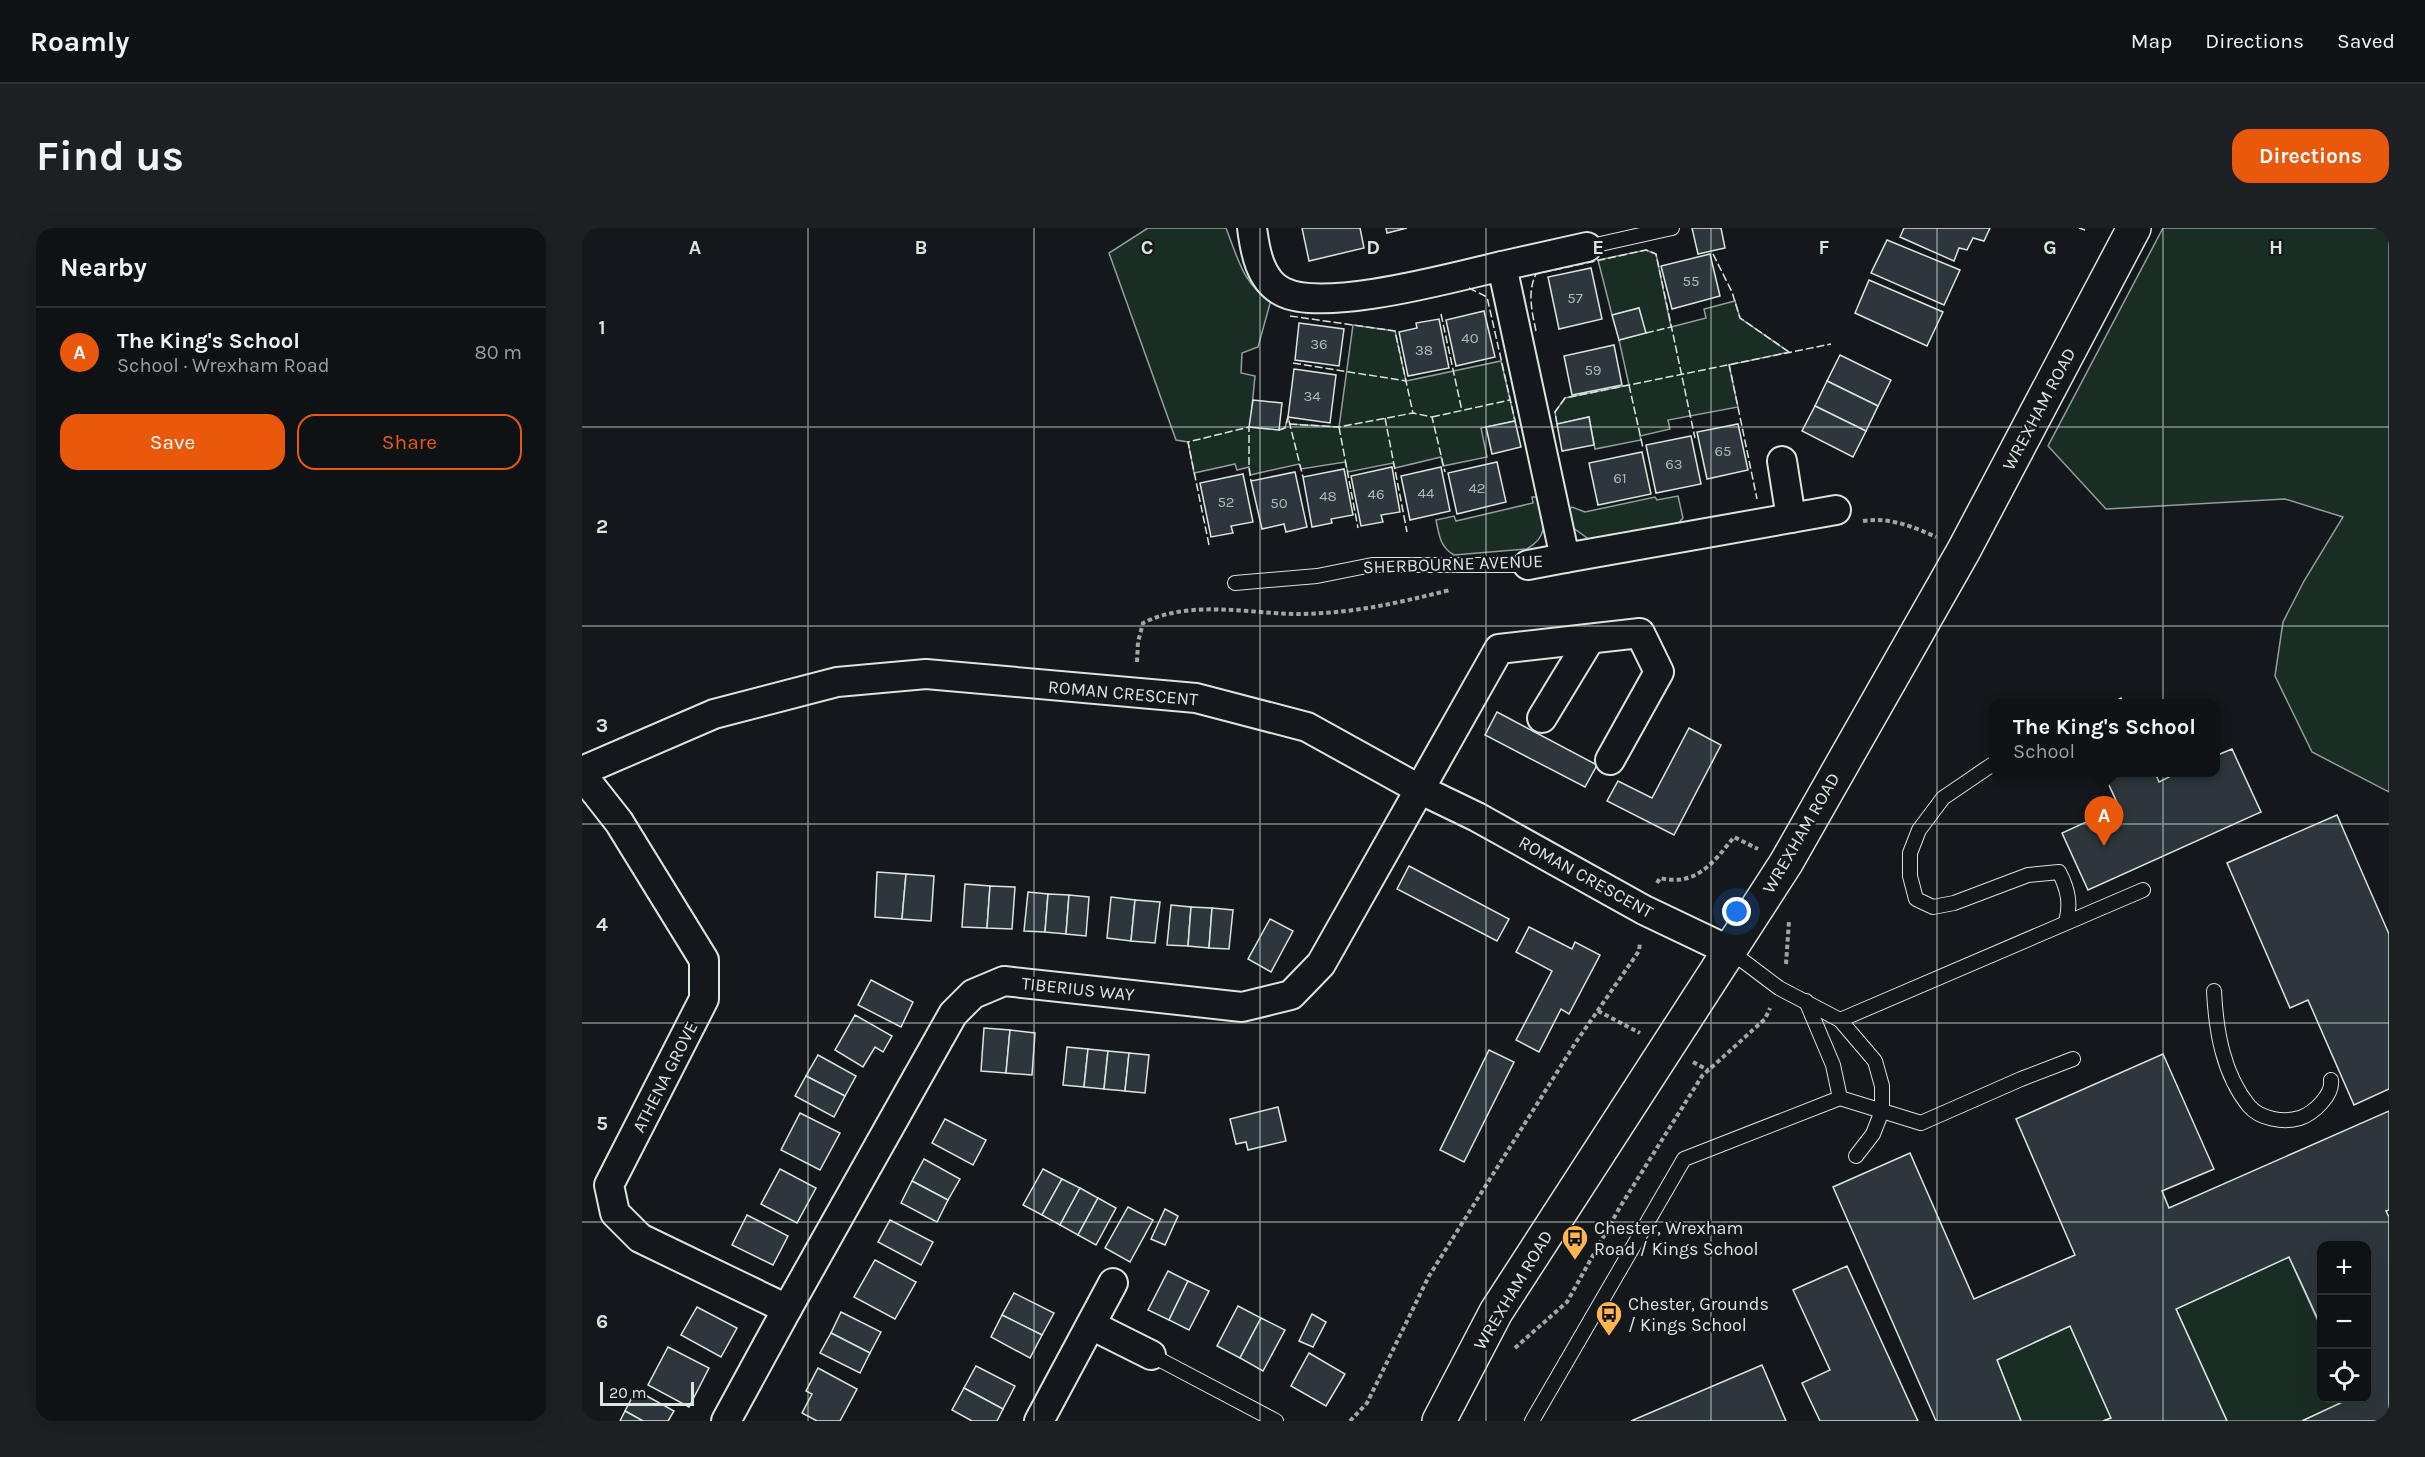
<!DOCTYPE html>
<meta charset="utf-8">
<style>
body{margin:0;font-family:Karla,sans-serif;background:#1d2022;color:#f1f3f6}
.controls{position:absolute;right:18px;bottom:18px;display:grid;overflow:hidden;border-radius:12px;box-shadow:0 6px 24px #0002}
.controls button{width:54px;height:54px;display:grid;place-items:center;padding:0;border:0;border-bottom:2px solid #2f3234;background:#0f1215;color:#f1f3f6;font:30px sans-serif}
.scale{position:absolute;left:18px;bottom:15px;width:94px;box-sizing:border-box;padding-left:6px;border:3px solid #d8e6dc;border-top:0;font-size:16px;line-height:21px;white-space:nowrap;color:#d8e6dc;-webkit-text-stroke:4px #14181c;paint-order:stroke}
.you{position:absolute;left:1155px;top:684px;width:21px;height:21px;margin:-15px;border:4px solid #fff;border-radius:50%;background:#1a73e8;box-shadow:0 0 0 9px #1a73e833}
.badge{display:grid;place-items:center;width:39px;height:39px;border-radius:50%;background:#ea580c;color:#fff;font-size:20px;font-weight:700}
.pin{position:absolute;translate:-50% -50px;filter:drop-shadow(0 2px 3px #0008)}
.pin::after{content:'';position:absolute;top:32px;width:21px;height:18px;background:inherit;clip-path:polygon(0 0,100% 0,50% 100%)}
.popup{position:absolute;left:1407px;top:471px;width:231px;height:78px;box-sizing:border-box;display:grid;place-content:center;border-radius:12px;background:#0f1215;filter:drop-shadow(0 2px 4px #0005);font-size:20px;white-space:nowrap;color:#9b9ea0}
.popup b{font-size:22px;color:#f1f3f6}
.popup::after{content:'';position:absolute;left:50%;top:100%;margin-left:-12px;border:12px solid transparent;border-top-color:#0f1215}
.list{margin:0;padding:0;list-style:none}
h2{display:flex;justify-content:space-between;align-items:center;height:78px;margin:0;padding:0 24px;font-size:26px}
h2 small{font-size:20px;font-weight:400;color:#9b9ea0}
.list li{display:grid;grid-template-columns:39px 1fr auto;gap:18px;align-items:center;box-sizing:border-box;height:90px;padding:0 24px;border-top:2px solid #2f3234}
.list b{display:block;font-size:22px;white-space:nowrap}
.list p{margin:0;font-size:20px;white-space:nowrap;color:#9b9ea0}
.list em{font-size:20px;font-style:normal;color:#9b9ea0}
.actions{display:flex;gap:12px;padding:18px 24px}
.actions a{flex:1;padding:14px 0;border:2px solid #ea580c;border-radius:18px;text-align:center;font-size:21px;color:#ea580c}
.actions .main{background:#ea580c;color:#fff}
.icon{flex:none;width:33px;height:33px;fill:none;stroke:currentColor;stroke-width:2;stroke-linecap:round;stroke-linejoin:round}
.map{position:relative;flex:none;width:1807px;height:1193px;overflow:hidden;border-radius:18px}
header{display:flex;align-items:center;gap:36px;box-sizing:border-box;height:84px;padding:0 30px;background:#0f1215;border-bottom:2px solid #2f3234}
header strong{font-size:28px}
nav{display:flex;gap:33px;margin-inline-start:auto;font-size:21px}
.intro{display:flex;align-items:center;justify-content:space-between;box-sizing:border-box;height:144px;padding:0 36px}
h1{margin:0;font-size:42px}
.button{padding:15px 27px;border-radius:18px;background:#ea580c;color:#fff;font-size:21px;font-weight:700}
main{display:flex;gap:36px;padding:0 36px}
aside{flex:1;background:#0f1215;border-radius:18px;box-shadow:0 6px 24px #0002}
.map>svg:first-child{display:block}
.green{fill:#1a2d24;stroke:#939e99;stroke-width:1.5}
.building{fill:#2c363c;stroke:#d8e6dc;stroke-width:1.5}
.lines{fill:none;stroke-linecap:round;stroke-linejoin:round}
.lane-casing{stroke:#d8e6dc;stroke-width:16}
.street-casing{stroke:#d8e6dc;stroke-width:32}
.highway-casing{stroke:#d8e6dc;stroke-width:36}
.path{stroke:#9da8a2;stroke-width:4;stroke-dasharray:4.5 3;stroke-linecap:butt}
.lane{stroke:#14181c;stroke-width:14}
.street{stroke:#14181c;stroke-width:28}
.highway{stroke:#14181c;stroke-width:33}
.fence{stroke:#d8e6dc;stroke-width:1.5;stroke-dasharray:8 3;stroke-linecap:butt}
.grid{fill:none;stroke:#d8e6dc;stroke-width:1.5;stroke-opacity:0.55}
.labels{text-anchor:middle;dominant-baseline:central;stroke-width:4.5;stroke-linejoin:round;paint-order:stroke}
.number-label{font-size:15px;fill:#adbab4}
.street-label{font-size:18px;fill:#d8e6dc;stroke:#14181c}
.poi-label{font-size:18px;fill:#d8e6dc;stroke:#14181c;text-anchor:start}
.grid-label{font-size:20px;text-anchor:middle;font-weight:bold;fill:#d8e6dc;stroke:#14181c;stroke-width:4.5;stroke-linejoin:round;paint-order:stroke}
</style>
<header>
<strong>Roamly</strong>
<nav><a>Map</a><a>Directions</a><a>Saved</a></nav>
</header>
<div class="intro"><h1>Find us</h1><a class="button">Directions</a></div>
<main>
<aside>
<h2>Nearby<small></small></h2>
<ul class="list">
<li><span class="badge">A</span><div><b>The King's School</b><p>School · Wrexham Road</p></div><em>80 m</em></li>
</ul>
<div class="actions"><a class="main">Save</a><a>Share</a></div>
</aside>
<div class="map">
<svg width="1807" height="1193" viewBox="0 0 1807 1193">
<rect width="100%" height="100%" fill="#14181c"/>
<g class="green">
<path d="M566,0H644C654,25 662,60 689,72L676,119L660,125L659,145L673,148L668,199L697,202L703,200L706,189L708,196L757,199L771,97L813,103L824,153L919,133L933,193L899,200L905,229L861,238L859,229L813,240L811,235L766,244L763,234L719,241L717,236L668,247L667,239L655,242L653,236L612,245L606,214L594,212L527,25Z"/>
<polygon points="1581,0 1807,0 1807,564 1730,524 1693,448 1701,394 1722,353 1761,289 1703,271 1524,281 1466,218"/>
<polygon points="1064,22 1074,26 1089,99 1124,90 1122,81 1153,73 1158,90 1207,124 1147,137 1156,179 1086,192 1088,201 1058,208 1059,212 1013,221 1007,189 975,196 973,184 983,170 1047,157 1037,112 1063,105 1057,80 1030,87 1016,32"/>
<polygon points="1096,268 1101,290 1093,299 1008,312 990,299 984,284 990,279 1003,284 1073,269 1075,272"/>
<path d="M950,269H956C961,292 969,307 945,321L872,327C858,319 857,307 854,292L872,288L874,293L951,275Z"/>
<polygon points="1707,1029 1739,1100 1740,1170 1769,1171 1720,1193 1645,1193 1594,1081"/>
<polygon points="1488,1098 1529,1190 1521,1193 1439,1193 1415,1132"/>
</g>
<g class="building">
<polygon points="720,0 778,0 782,20 727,33"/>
<polygon points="804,0 825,0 805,5"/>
<polygon points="1110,0 1139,0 1143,20 1116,26"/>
<polygon points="1322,0 1408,0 1402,13 1391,10 1385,22 1377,20 1372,33 1318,9"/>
<polygon points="1305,12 1378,42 1362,77 1289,45"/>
<polygon points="1128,26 1138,68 1090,81 1079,38"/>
<polygon points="1009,40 1020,91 977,101 966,49"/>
<polygon points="1287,52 1361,84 1345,118 1273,85"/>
<polygon points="1057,80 1064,105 1037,112 1030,87"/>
<polygon points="902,83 913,129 874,138 864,92"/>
<polygon points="857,91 867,140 826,148 817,104 835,100 834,95"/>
<polygon points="717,95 762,101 757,138 713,132"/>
<polygon points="1032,117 1040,157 990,167 982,128"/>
<polygon points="1258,127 1309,152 1296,178 1245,153"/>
<polygon points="712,141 754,147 748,195 706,189"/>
<polygon points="1245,153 1296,178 1284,203 1233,178"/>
<polygon points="671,172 700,175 697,202 667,199"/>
<polygon points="1233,178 1284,203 1271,229 1220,203"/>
<polygon points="1007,189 1012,217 980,223 975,196"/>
<polygon points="933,193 939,219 910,226 904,199"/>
<polygon points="1156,196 1166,242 1125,251 1115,204"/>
<polygon points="1109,208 1119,256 1074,265 1064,217"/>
<polygon points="1060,224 1069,266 1016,277 1007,235"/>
<polygon points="915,234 924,274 875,286 866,245"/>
<polygon points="810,239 818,284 799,287 801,294 779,298 769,248"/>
<polygon points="859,239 868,283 828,292 819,248"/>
<polygon points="762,241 771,287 749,291 750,295 730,299 721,249"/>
<polygon points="713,244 725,299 704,304 702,296 680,301 669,253"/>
<polygon points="661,246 671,294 649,298 651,305 629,309 618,255"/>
<polygon points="1539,470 1542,476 1528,476"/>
<polygon points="915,484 1015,537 1003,559 903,507"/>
<polygon points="1107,500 1139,517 1092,607 1025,573 1036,553 1070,570"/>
<polygon points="1650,521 1679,584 1506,662 1480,605 1537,579 1521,544 1573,544 1577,554 1597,544 1633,544 1633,528"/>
<polygon points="1755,587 1807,706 1807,861 1772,877 1726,772 1708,780 1645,635"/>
<polygon points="827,638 927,691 915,713 815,661"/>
<polygon points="295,644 324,646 320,691 293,689"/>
<polygon points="324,646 352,648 349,693 320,691"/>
<polygon points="383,656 408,658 405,700 380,699"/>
<polygon points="408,658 433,659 430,701 405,700"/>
<polygon points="446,664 466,666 463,704 442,703"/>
<polygon points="466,666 487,667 484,706 463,704"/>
<polygon points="487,667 507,669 504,708 484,706"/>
<polygon points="529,669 553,672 549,713 525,710"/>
<polygon points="553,672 578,674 573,715 549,713"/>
<polygon points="589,677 609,679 606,718 585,717"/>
<polygon points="609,679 630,680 627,720 606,718"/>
<polygon points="630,680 651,682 647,721 627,720"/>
<polygon points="688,691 711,703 689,744 666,731"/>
<polygon points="947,699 990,721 993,714 1018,727 987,786 979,781 957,824 934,812 970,743 934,724"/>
<polygon points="289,752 331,774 319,799 276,777"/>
<polygon points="273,787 310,808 301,824 293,819 281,839 253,822"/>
<polygon points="402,800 428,802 424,845 399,843"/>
<polygon points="428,802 453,805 450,847 424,845"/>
<polygon points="485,819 506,821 502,859 481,857"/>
<polygon points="506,821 526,823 522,861 502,859"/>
<polygon points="907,822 932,834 882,934 858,922"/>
<polygon points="526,823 547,825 543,863 522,861"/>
<polygon points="547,825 567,827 563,865 543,863"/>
<polygon points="1581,826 1632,941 1580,963 1587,980 1807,883 1807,982 1804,983 1807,989 1807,1193 1720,1193 1769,1170 1784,1170 1784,1018 1740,1018 1740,1100 1707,1029 1594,1081 1645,1193 1521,1193 1529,1190 1488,1098 1415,1132 1439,1193 1354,1193 1251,959 1328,925 1392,1071 1493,1027 1434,891"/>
<polygon points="236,827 274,848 263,868 224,848"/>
<polygon points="224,848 263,868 252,889 213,868"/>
<polygon points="696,879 704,913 666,922 664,914 654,916 648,891"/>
<polygon points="218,885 258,905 238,942 199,922"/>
<polygon points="363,891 404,912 391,937 350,915"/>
<polygon points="342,931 378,951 366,972 330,953"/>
<polygon points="198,941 234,960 215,995 179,976"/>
<polygon points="461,941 480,951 460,987 441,977"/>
<polygon points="480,951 498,960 478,997 460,987"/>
<polygon points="330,953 366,972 355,994 319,975"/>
<polygon points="498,960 516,970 496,1007 478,997"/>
<polygon points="516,970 534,980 514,1017 496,1007"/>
<polygon points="546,979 571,992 548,1034 523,1020"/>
<polygon points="583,981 596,988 583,1017 569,1011"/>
<polygon points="165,987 206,1008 191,1037 150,1017"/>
<polygon points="308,992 351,1014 339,1037 296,1014"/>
<polygon points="293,1032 334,1054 313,1091 272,1069"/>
<polygon points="1265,1038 1336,1193 1238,1193 1220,1155 1248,1142 1211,1062"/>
<polygon points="586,1043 606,1053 587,1092 566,1082"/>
<polygon points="606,1053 627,1063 607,1102 587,1092"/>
<polygon points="432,1065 472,1085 460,1107 420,1087"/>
<polygon points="656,1078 679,1090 658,1130 635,1118"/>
<polygon points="115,1079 155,1100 139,1129 99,1107"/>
<polygon points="259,1084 299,1104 288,1125 249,1105"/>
<polygon points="730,1086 744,1094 731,1119 717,1113"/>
<polygon points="420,1087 460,1107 448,1130 409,1109"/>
<polygon points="679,1090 703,1102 681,1143 658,1130"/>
<polygon points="249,1105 288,1125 278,1145 238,1125"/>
<polygon points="86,1119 127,1140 107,1179 66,1157"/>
<polygon points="727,1125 763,1146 744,1178 709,1158"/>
<polygon points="1180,1137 1204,1193 1049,1193"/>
<polygon points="394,1138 433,1158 421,1181 382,1160"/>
<polygon points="236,1140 275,1161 258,1193 235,1193 220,1185 230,1166 224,1163"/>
<polygon points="382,1160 421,1181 415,1193 390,1193 370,1182"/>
<polygon points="54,1162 92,1183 86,1193 61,1193 43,1183"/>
<polygon points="43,1183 61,1193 38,1193"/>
</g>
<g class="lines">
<g class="lane-casing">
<g id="lane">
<polyline points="1005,19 1090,0"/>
<polyline points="653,355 735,348 790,337 946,337"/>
<path d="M1411,536L1361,570L1337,602L1328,625V648L1334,671L1351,679L1372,675L1446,647L1477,644C1486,661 1489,676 1484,694"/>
<polyline points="1148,723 1197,760 1258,792 1561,662"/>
<path d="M1632,763C1634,803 1641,846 1667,878C1678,891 1702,895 1718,890C1732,885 1751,867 1749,852"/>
<polyline points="1224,773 1251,837 1258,870"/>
<polyline points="1258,792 1293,833 1300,858 1300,883 1291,906 1274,928"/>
<polyline points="569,1127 694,1193"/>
<polyline points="950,1193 1102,931 1258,870 1339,895 1439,851 1491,831"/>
</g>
</g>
<g class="street-casing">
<g id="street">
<path d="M670,0C673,23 678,53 701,64C743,85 872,49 920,38L983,330L1254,282"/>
<polyline points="920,38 1005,19"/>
<polyline points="1200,233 1209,290"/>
<polyline points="946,337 983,330"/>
<polyline points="960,490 1008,411"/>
<polyline points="0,543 132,486 255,454 344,446 614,470 725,499 837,561 895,589 1062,682 1148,723"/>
<polyline points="0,547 37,594 122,732 122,771 27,957 33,985 58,1010 205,1081"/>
<polyline points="509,1097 569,1127"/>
<polyline points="144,1193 205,1081 371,786 391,766 422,753 660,779 709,767 739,736 917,421 1058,405 1077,444 1028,532"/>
<polyline points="457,1193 531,1055"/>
</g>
</g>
<g class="highway-casing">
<polyline id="highway" points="857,1193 914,1084 1204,635 1382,322 1552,0"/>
</g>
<g class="path">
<path d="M1281,293C1307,289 1330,298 1354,309"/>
<path d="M555,434L556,414L561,395C609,371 667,386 719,386C773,385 816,375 868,362"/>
<path d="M1075,655L1078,650C1114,659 1132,634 1152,609L1176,621"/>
<polyline points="1204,736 1207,693"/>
<polyline points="1016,783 1058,805"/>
<polyline points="1111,834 1126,842"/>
<polyline points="933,1120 985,1074 1038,979 1120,848 1183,791 1188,780"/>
<polyline points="768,1193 785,1175 847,1048 994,814 1057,723 1058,714"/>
</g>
<use href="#lane" class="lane"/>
<use href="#street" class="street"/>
<use href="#highway" class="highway"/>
<g class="fence">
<polyline points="1497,0 1503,2"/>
<polyline points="1131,26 1150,64 1158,90 1207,124"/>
<polyline points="887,60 905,69 933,193"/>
<polyline points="859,86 880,183"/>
<polyline points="708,88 813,103 831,185"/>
<path d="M954,103C950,84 945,64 954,46L1064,22L1074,26L1113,210"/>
<polyline points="1064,105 1089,99"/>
<polyline points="711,135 824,153"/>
<polyline points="1147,136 1175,271"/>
<polyline points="1047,157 1061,220"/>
<polyline points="850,189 928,172"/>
<polyline points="803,190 825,304"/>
<polyline points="707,196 757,199 831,185 850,189 863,244"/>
<polyline points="975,196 973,184 983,170 1249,116"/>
<polyline points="757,199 776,300"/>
<polyline points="697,202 703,200 706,189 721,249"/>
<polyline points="627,317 606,214 667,199 667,239 669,253"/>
</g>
</g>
<path class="grid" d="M226,0V1193M452,0V1193M678,0V1193M904,0V1193M1129,0V1193M1355,0V1193M1581,0V1193M0,199H1807M0,398H1807M0,596H1807M0,795H1807M0,994H1807"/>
<defs>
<g id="bus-pin" transform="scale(1.35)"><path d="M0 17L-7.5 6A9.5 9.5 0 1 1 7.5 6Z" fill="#ffb74d" stroke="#14181c"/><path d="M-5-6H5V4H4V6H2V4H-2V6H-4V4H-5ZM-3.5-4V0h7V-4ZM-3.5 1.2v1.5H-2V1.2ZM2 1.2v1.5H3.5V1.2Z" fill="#111"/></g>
</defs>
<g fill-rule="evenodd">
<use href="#bus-pin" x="993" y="1010"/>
<use href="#bus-pin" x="1027" y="1086"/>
</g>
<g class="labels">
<g class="number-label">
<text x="1109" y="53">55</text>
<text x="993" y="70">57</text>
<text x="888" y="110">40</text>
<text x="737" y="116">36</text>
<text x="842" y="122">38</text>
<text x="1011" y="142">59</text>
<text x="730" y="168">34</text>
<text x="1141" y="223">65</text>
<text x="1092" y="236">63</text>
<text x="1038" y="250">61</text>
<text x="895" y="260">42</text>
<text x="844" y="265">44</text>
<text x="794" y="266">46</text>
<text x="746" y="268">48</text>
<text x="644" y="274">52</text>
<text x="697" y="275">50</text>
</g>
<g class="street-label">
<text transform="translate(1457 181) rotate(-62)">WREXHAM ROAD</text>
<text transform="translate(871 336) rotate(-2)">SHERBOURNE AVENUE</text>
<text transform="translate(541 465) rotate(5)">ROMAN CRESCENT</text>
<text transform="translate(1219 605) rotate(-60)">WREXHAM ROAD</text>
<text transform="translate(1004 649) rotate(29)">ROMAN CRESCENT</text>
<text transform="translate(496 761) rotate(6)">TIBERIUS WAY</text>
<text transform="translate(83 849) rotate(-63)">ATHENA GROVE</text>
<text transform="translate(931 1062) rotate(-59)">WREXHAM ROAD</text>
</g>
<g class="poi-label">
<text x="1012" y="1000">Chester, Wrexham<tspan x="1012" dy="21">Road / Kings School</tspan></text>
<text x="1046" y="1076">Chester, Grounds<tspan x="1046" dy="21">/ Kings School</tspan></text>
</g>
</g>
<g class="grid-label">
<text x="113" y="26">A</text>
<text x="339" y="26">B</text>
<text x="565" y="26">C</text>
<text x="791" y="26">D</text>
<text x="1016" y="26">E</text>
<text x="1242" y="26">F</text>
<text x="1468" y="26">G</text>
<text x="1694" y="26">H</text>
<text x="20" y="106">1</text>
<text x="20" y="305">2</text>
<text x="20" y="504">3</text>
<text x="20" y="703">4</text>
<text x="20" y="902">5</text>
<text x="20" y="1100">6</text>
</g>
</svg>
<div class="controls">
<button>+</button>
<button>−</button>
<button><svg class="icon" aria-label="locate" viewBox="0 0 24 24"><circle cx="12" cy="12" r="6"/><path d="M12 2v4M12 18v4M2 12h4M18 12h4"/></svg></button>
</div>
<div class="scale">20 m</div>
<div class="you"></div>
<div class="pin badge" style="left:1522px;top:618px">A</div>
<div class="popup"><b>The King's School</b>School</div>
</div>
</main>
